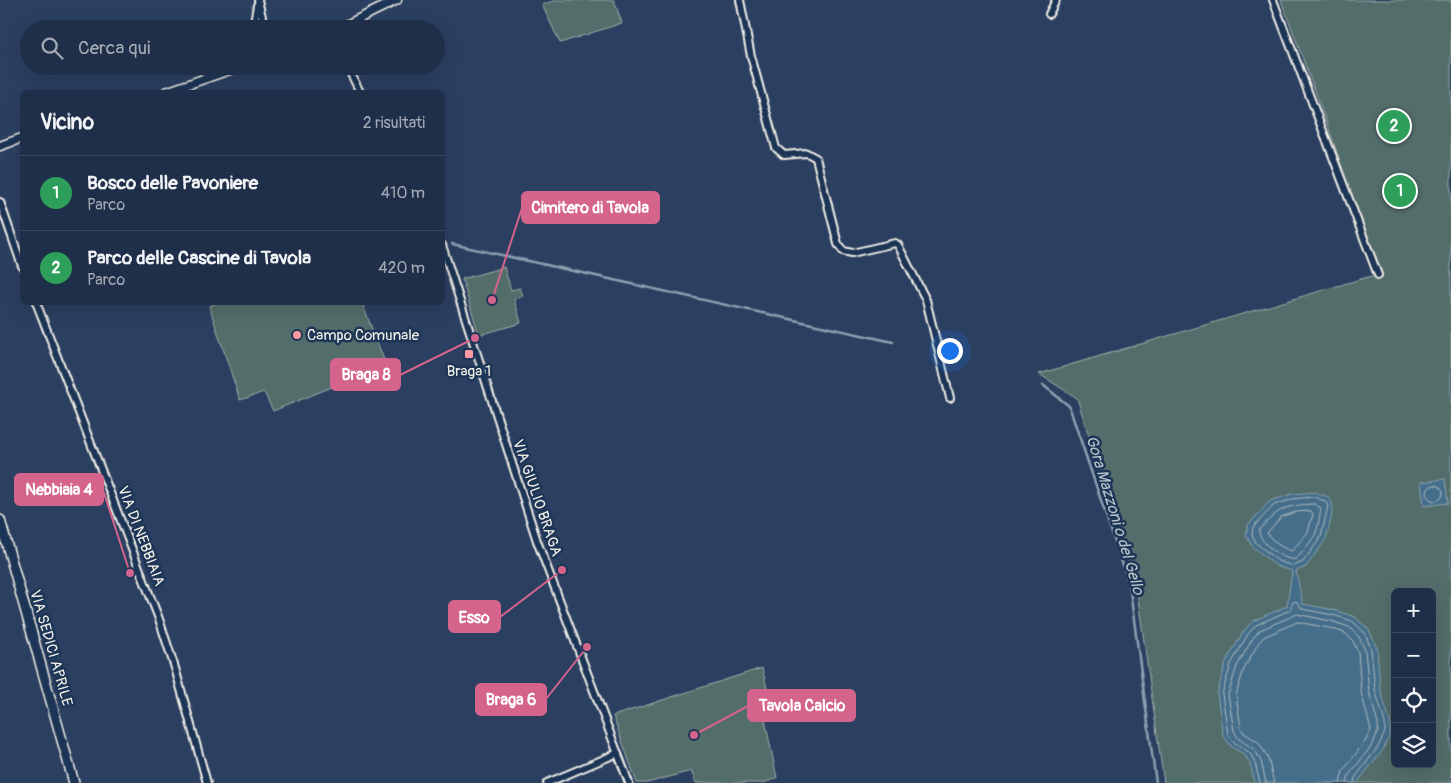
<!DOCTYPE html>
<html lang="it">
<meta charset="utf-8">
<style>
body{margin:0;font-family:Pangolin,sans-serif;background:#283750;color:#f1f3f6}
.controls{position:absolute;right:15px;bottom:15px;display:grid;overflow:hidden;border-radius:8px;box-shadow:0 5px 20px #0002}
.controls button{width:45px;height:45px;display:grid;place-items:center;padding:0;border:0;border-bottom:1px solid #3d4a61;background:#202f49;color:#f1f3f6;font:25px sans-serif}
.you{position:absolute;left:949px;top:350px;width:18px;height:18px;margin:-12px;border:4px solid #fff;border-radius:50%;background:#1a73e8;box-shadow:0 0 0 8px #1a73e833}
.badge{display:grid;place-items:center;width:32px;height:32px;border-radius:50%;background:#90b9f0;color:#fff;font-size:16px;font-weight:700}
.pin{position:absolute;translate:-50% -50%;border:2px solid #fff;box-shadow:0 1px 5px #0006}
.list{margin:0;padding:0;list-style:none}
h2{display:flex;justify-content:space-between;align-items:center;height:65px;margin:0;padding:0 20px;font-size:21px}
h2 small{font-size:16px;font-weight:400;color:#a2a9b4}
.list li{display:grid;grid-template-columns:32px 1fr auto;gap:15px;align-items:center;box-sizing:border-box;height:75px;padding:0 20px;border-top:1px solid #3d4a61}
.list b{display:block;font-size:19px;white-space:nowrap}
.list p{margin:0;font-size:16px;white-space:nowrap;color:#a2a9b4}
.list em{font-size:16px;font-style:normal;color:#a2a9b4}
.icon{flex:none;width:28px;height:28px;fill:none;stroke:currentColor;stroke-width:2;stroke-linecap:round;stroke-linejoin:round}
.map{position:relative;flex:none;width:1451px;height:783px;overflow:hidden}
.search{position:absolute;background:#202f49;box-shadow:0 5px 20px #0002;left:20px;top:20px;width:425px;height:55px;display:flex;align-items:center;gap:12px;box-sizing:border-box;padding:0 18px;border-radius:28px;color:#a2a9b4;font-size:19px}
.panel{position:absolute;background:#202f49;box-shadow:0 5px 20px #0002;left:20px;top:90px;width:425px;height:215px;border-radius:8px}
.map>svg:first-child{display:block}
.green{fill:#536d6b;stroke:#a4afaa;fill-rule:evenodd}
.water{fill:#446e8a;stroke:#8aa2b0}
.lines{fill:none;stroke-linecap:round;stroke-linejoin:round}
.shore{stroke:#aebdc2;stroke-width:1}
.stream{stroke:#8aa2b0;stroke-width:2.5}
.minor-casing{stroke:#f4f1e8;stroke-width:10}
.tertiary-casing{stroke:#f4f1e8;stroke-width:11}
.secondary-casing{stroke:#f4f1e8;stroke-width:12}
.minor{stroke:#1d3557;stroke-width:6}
.tertiary{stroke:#1d3557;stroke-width:8}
.secondary{stroke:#1d3557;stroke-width:9}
.poi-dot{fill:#ff9aa2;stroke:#1d3557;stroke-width:2}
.labels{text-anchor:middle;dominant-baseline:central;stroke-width:5;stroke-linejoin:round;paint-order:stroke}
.poi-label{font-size:15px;fill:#f4f1e8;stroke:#1d3557;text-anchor:start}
.street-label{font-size:15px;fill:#f4f1e8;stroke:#1d3557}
.water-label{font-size:16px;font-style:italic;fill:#b6c3c7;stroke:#1d3557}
.leader{fill:none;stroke:#d4648c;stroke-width:2}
.callout-dot{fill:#d4648c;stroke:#1d3557;stroke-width:2}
.callout{fill:#d4648c;stroke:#d4648c;stroke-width:2}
.callout-label{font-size:16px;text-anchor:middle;font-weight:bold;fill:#fff}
</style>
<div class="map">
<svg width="1451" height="783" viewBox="0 0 1451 783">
<rect width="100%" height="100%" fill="#2b3f61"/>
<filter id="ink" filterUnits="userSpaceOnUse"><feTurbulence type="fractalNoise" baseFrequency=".02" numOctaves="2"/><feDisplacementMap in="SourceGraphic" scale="10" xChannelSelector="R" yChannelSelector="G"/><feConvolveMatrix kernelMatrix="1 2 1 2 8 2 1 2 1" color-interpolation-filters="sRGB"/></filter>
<g filter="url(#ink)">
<g class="green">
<polygon points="556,0 614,0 622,23 560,43 542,5"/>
<path d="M1281,0H1451V783H1164L1136,585L1077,398L1039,374L1378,274L1328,126ZM1395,592H1432V764H1395Z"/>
<polygon points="504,267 511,290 520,288 523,296 514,299 521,323 479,335 462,279"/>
<polygon points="219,302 362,303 386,365 273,411 264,392 240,400 209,306"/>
<polygon points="762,668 768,692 760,696 777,778 763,783 696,783 691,771 647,783 637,783 613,716"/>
</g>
<g class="water">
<polygon points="1445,479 1448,503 1424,506 1421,482"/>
<polygon points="1315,492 1328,497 1333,505 1331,519 1326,539 1306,567 1296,571 1303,604 1334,610 1355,617 1369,630 1377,648 1380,688 1390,722 1390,734 1383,750 1357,783 1255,783 1250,764 1245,755 1232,747 1223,736 1217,694 1226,662 1243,632 1253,621 1287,606 1292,571 1276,566 1252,546 1246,535 1248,525 1270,501 1292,494"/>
</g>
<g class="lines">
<g class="shore">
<circle cx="1435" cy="493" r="8"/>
<polygon points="1314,497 1325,501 1328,506 1321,537 1303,562 1293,566 1278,561 1256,543 1252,535 1253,527 1274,505 1293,499"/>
<path d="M1314,504L1321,508C1320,514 1318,529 1315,535C1313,539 1299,557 1296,559C1284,562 1258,542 1259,530C1278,509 1285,505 1314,504Z"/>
<path d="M1296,512L1311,511L1313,514L1308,532L1292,551C1282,548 1273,542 1267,533L1281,517Z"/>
<polyline points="1260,783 1255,763 1250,753 1235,743 1228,734 1222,694 1231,664 1248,634 1256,625 1290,610 1293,602 1296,601 1302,609 1333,615 1352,621 1365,633 1371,649 1375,689 1385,723 1385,732 1378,747 1355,778 1354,783"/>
<polyline points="1266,783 1261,761 1255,750 1239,739 1234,731 1228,695 1237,666 1253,638 1260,630 1297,614 1331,621 1349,627 1359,637 1365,650 1369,691 1378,724 1378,731 1373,744 1349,775 1347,783"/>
<polyline points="1274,783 1268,758 1261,746 1257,741 1244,733 1241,728 1236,695 1244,669 1259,642 1264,637 1297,622 1329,628 1345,633 1353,641 1358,652 1361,692 1371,730 1366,740 1343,771 1340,783"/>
</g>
<g class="stream">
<polyline points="452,244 893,342"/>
<polyline points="1043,385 1069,406 1129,583 1156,783"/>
</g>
<g class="minor-casing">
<g id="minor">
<polyline points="258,0 263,21 267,29"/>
<polyline points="740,0 751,56 776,148 784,155 807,153 816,158 838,244 843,251 852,253 895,243 898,245 926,300 950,398"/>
<polyline points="1273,0 1378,275"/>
<polyline points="1049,14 1056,0"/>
<polyline points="253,29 257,5"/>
<polyline points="347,66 360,92"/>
<polyline points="0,202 22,266"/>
<polyline points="442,245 537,541 629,783"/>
<polyline points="36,302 159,619 175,668 207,783"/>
<polyline points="547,783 618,753"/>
</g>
</g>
<g class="tertiary-casing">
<g id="tertiary">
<polyline points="338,29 397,0"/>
<polyline points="166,92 241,66"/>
<polyline points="0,146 22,138"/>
</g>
</g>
<g class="secondary-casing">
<polyline id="secondary" points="0,520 74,783"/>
</g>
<use href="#minor" class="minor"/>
<use href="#tertiary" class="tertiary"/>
<use href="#secondary" class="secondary"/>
</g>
</g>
<g class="poi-dot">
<circle cx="297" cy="335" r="5"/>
<rect x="464" y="349" width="10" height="10" rx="2.5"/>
</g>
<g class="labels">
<g class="poi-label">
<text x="307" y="335">Campo Comunale</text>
<text x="469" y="371" text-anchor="middle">Braga 1</text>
</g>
<g class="street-label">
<text transform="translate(537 498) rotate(71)">VIA GIULIO BRAGA</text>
<text transform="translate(141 536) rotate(69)">VIA DI NEBBIAIA</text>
<text transform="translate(51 648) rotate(74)">VIA SEDICI APRILE</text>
</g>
<g class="water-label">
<text transform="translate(1115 515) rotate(73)">Gora Mazzoni o del Gello</text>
</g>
</g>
<path class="leader" d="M492 300L522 208M475 338L400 375M130 573L103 490M562 570L500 617M587 647L546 699M694 735L748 706"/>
<g class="callout-dot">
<circle cx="492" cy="300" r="5"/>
<circle cx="475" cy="338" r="5"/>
<circle cx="130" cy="573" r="5"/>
<circle cx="562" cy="570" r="5"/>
<circle cx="587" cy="647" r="5"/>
<circle cx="694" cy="735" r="5"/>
</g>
<g class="callout">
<rect x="522" y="192" width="137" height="31" rx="5"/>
<rect x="331" y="359" width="69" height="31" rx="5"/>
<rect x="15" y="474" width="88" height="31" rx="5"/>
<rect x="449" y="601" width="51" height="31" rx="5"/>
<rect x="476" y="684" width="70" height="31" rx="5"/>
<rect x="748" y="690" width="107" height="31" rx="5"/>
</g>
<g class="callout-label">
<text x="590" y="213">Cimitero di Tavola</text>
<text x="366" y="380">Braga 8</text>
<text x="59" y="495">Nebbiaia 4</text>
<text x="474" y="623">Esso</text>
<text x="511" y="705">Braga 6</text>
<text x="802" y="711">Tavola Calcio</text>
</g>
</svg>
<div class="controls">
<button>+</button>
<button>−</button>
<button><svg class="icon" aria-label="locate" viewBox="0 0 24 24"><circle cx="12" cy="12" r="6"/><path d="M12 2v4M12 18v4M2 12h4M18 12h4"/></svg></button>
<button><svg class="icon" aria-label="layers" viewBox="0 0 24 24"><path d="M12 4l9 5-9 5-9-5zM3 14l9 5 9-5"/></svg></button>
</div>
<div class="you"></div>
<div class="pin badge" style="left:1400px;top:191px;background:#2e9e5b">1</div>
<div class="pin badge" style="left:1394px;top:126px;background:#2e9e5b">2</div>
<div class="search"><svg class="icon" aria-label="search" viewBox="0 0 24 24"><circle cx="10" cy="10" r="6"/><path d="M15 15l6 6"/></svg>Cerca qui</div>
<section class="panel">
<h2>Vicino<small>2 risultati</small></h2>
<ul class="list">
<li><span class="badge" style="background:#2e9e5b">1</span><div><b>Bosco delle Pavoniere</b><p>Parco</p></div><em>410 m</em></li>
<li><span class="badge" style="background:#2e9e5b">2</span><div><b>Parco delle Cascine di Tavola</b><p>Parco</p></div><em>420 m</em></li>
</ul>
</section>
</div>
